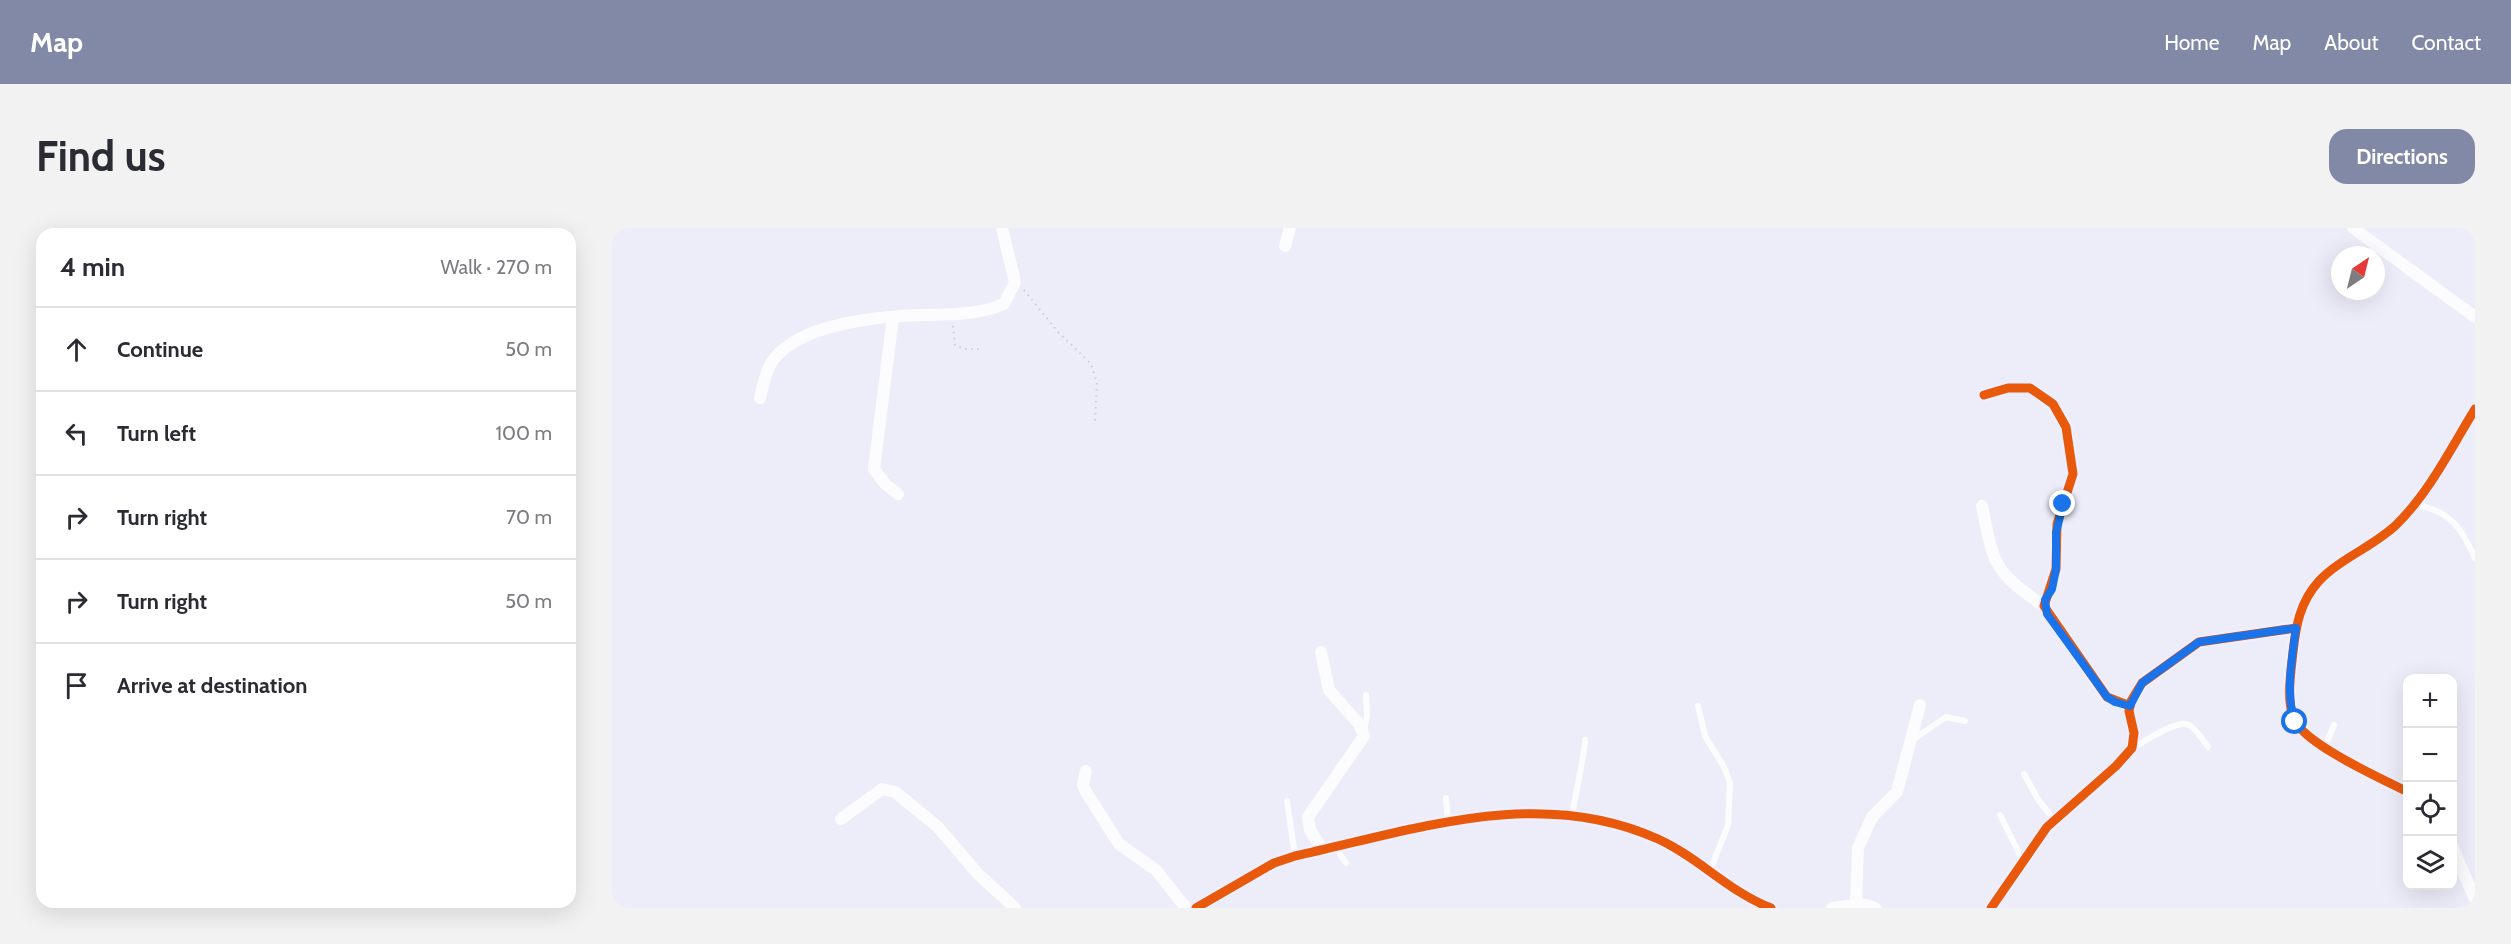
<!DOCTYPE html>
<meta charset="utf-8">
<style>
body{margin:0;font-family:Cabin,sans-serif;background:#f2f2f3;color:#2b2b33}
.controls{position:absolute;right:18px;bottom:18px;display:grid;overflow:hidden;border-radius:12px;box-shadow:0 6px 24px #0002}
.controls button{width:54px;height:54px;display:grid;place-items:center;padding:0;border:0;border-bottom:2px solid #e1e1e2;background:#fff;color:#2b2b33;font:30px sans-serif}
.compass{position:absolute;left:1719px;top:18px;width:54px;height:54px;border-radius:50%;background:#fff;box-shadow:0 6px 24px #0002;rotate:35deg}
.stop{position:absolute;width:18px;height:18px;margin:-14px;border:4px solid #1a73e8;border-radius:50%;background:#fff}
.stop.end{background:#1a73e8;border-color:#fff;box-shadow:0 2px 6px #0008}
.list{margin:0;padding:0;list-style:none}
h2{display:flex;justify-content:space-between;align-items:center;height:78px;margin:0;padding:0 24px;font-size:26px}
h2 small{font-size:20px;font-weight:400;color:#7c7c81}
.list li{display:grid;grid-template-columns:39px 1fr auto;gap:18px;align-items:center;box-sizing:border-box;height:84px;padding:0 24px;border-top:2px solid #e1e1e2}
.list b{display:block;font-size:22px;white-space:nowrap}
.list em{font-size:20px;font-style:normal;color:#7c7c81}
.icon{flex:none;width:33px;height:33px;fill:none;stroke:currentColor;stroke-width:2;stroke-linecap:round;stroke-linejoin:round}
.map{position:relative;flex:none;width:1863px;height:680px;overflow:hidden;border-radius:18px}
header{display:flex;align-items:center;gap:36px;box-sizing:border-box;height:84px;padding:0 30px;background:#8289a7;color:#fff}
header strong{font-size:28px}
nav{display:flex;gap:33px;margin-inline-start:auto;font-size:21px}
.intro{display:flex;align-items:center;justify-content:space-between;box-sizing:border-box;height:144px;padding:0 36px}
h1{margin:0;font-size:42px}
.button{padding:15px 27px;border-radius:18px;background:#8289a7;color:#fff;font-size:21px;font-weight:700}
main{display:flex;gap:36px;padding:0 36px}
aside{flex:1;background:#fff;border-radius:18px;box-shadow:0 6px 24px #0002}
.map>svg:first-child{display:block}
.lines{fill:none;stroke-linecap:round;stroke-linejoin:round}
.path{stroke:#cbcdda;stroke-width:2;stroke-dasharray:1.5 4.5;stroke-linecap:butt}
.lane{stroke:#fcfcfe;stroke-width:6}
.street{stroke:#fcfcfe;stroke-width:12}
.cycleway-casing{stroke:#f0efff;stroke-width:13}
.cycleway{stroke:#e8590c;stroke-width:9}
.route{stroke:#1a73e8;stroke-width:8}
</style>
<header>
<strong>Map</strong>
<nav><a>Home</a><a>Map</a><a>About</a><a>Contact</a></nav>
</header>
<div class="intro"><h1>Find us</h1><a class="button">Directions</a></div>
<main>
<aside>
<h2>4 min<small>Walk · 270 m</small></h2>
<ul class="list">
<li><svg class="icon" aria-label="ahead" viewBox="0 0 24 24"><path d="M12 20V5M6 11l6-6 6 6"/></svg><div><b>Continue</b></div><em>50 m</em></li>
<li><svg class="icon" aria-label="left" viewBox="0 0 24 24"><path d="M17 20v-9H6M10 6l-5 5 5 5"/></svg><div><b>Turn left</b></div><em>100 m</em></li>
<li><svg class="icon" aria-label="right" viewBox="0 0 24 24"><path d="M7 20v-9h11M14 6l5 5-5 5"/></svg><div><b>Turn right</b></div><em>70 m</em></li>
<li><svg class="icon" aria-label="right" viewBox="0 0 24 24"><path d="M7 20v-9h11M14 6l5 5-5 5"/></svg><div><b>Turn right</b></div><em>50 m</em></li>
<li><svg class="icon" aria-label="arrive" viewBox="0 0 24 24"><path d="M6 21V4h12l-3 4 3 4H6"/></svg><div><b>Arrive at destination</b></div></li>
</ul>
</aside>
<div class="map">
<svg width="1863" height="680" viewBox="0 0 1863 680">
<rect width="100%" height="100%" fill="#edecf9"/>
<g class="lines">
<g class="path">
<polyline points="412,62 446,104 479,136 485,155 483,194"/>
<polyline points="341,98 343,117 352,121 368,121"/>
</g>
<g class="lane">
<polyline points="1757,27 1765,18"/>
<path d="M1802,276C1839,284 1848,297 1863,330"/>
<polyline points="1086,478 1093,508 1112,539 1118,555 1116,597 1098,643"/>
<polyline points="752,503 755,488 754,467"/>
<polyline points="1302,511 1334,489 1353,493"/>
<polyline points="1713,519 1722,497"/>
<path d="M1521,520C1533,513 1565,491 1577,497C1585,502 1591,512 1596,519"/>
<polyline points="1412,546 1427,573 1442,591"/>
<polyline points="834,570 836,593"/>
<polyline points="675,573 683,628"/>
<path d="M960,587C962,576 974,517 973,512"/>
<polyline points="1388,587 1410,631"/>
<polyline points="723,619 734,635"/>
</g>
<g class="street">
<polyline points="1741,0 1863,89"/>
<polyline points="673,18 678,0"/>
<polyline points="281,89 262,241 273,256 286,266"/>
<polyline points="1372,167 1396,160 1418,160 1441,176 1454,199 1461,246 1445,296 1444,341 1432,378 1495,469 1518,478"/>
<path d="M148,170C151,158 153,146 159,135C183,99 249,91 289,88C324,85 360,90 392,76L403,54L390,0"/>
<path d="M1370,278C1382,337 1381,343 1432,378"/>
<polyline points="709,424 717,462 747,496 752,508 696,589 698,602 711,622"/>
<polyline points="474,543 471,557 474,564 507,616 544,642 574,680"/>
<path d="M1796,564C1770,551 1692,516 1682,491C1674,472 1679,444 1681,424C1684,397 1688,374 1707,353C1726,332 1762,318 1784,297C1817,265 1839,220 1863,181"/>
<polyline points="229,591 270,561 283,564 326,599 366,646 403,680"/>
<polyline points="1840,618 1863,671"/>
<polyline points="1244,676 1246,620 1260,589 1285,564 1308,477"/>
<path d="M584,680L662,635L683,628C802,602 927,557 1046,611C1086,629 1117,664 1159,680"/>
<polyline points="1220,680 1250,676 1263,680"/>
<polyline points="1379,680 1435,599 1504,538 1520,520 1522,505 1517,483 1519,473 1530,455 1587,414 1684,400"/>
</g>
<g class="cycleway-casing">
<g id="cycleway">
<polyline points="1372,167 1396,160 1418,160 1441,176 1454,199 1461,246 1445,296 1444,341 1432,378 1495,469 1518,478"/>
<path d="M1796,564C1770,551 1692,516 1682,491C1674,472 1679,444 1681,424C1684,397 1688,374 1707,353C1726,332 1762,318 1784,297C1817,265 1839,220 1863,181"/>
<path d="M584,680L662,635L683,628C802,602 927,557 1046,611C1086,629 1117,664 1159,680"/>
<polyline points="1379,680 1435,599 1504,538 1520,520 1522,505 1517,483 1519,473 1530,455 1587,414 1684,400"/>
</g>
</g>
<use href="#cycleway" class="cycleway"/>
</g>
<g class="lines">
<path class="route" d="M1451,276L1444,305V341L1440,361L1433,372L1435,386L1495,469L1503,474L1518,478L1530,455L1587,414L1684,400C1680,430 1673,466 1683,494"/>
</g>
</svg>
<div class="controls">
<button>+</button>
<button>−</button>
<button><svg class="icon" aria-label="locate" viewBox="0 0 24 24"><circle cx="12" cy="12" r="6"/><path d="M12 2v4M12 18v4M2 12h4M18 12h4"/></svg></button>
<button><svg class="icon" aria-label="layers" viewBox="0 0 24 24"><path d="M12 4l9 5-9 5-9-5zM3 14l9 5 9-5"/></svg></button>
</div>
<svg class="compass" viewBox="-18 -18 36 36"><path d="M0-13l5 13h-10z" fill="#e53935"/><path d="M0 13l5-13h-10z" fill="#7c7c81"/></svg>
<div class="stop" style="left:1683px;top:494px"></div>
<div class="stop end" style="left:1451px;top:276px"></div>
</div>
</main>
